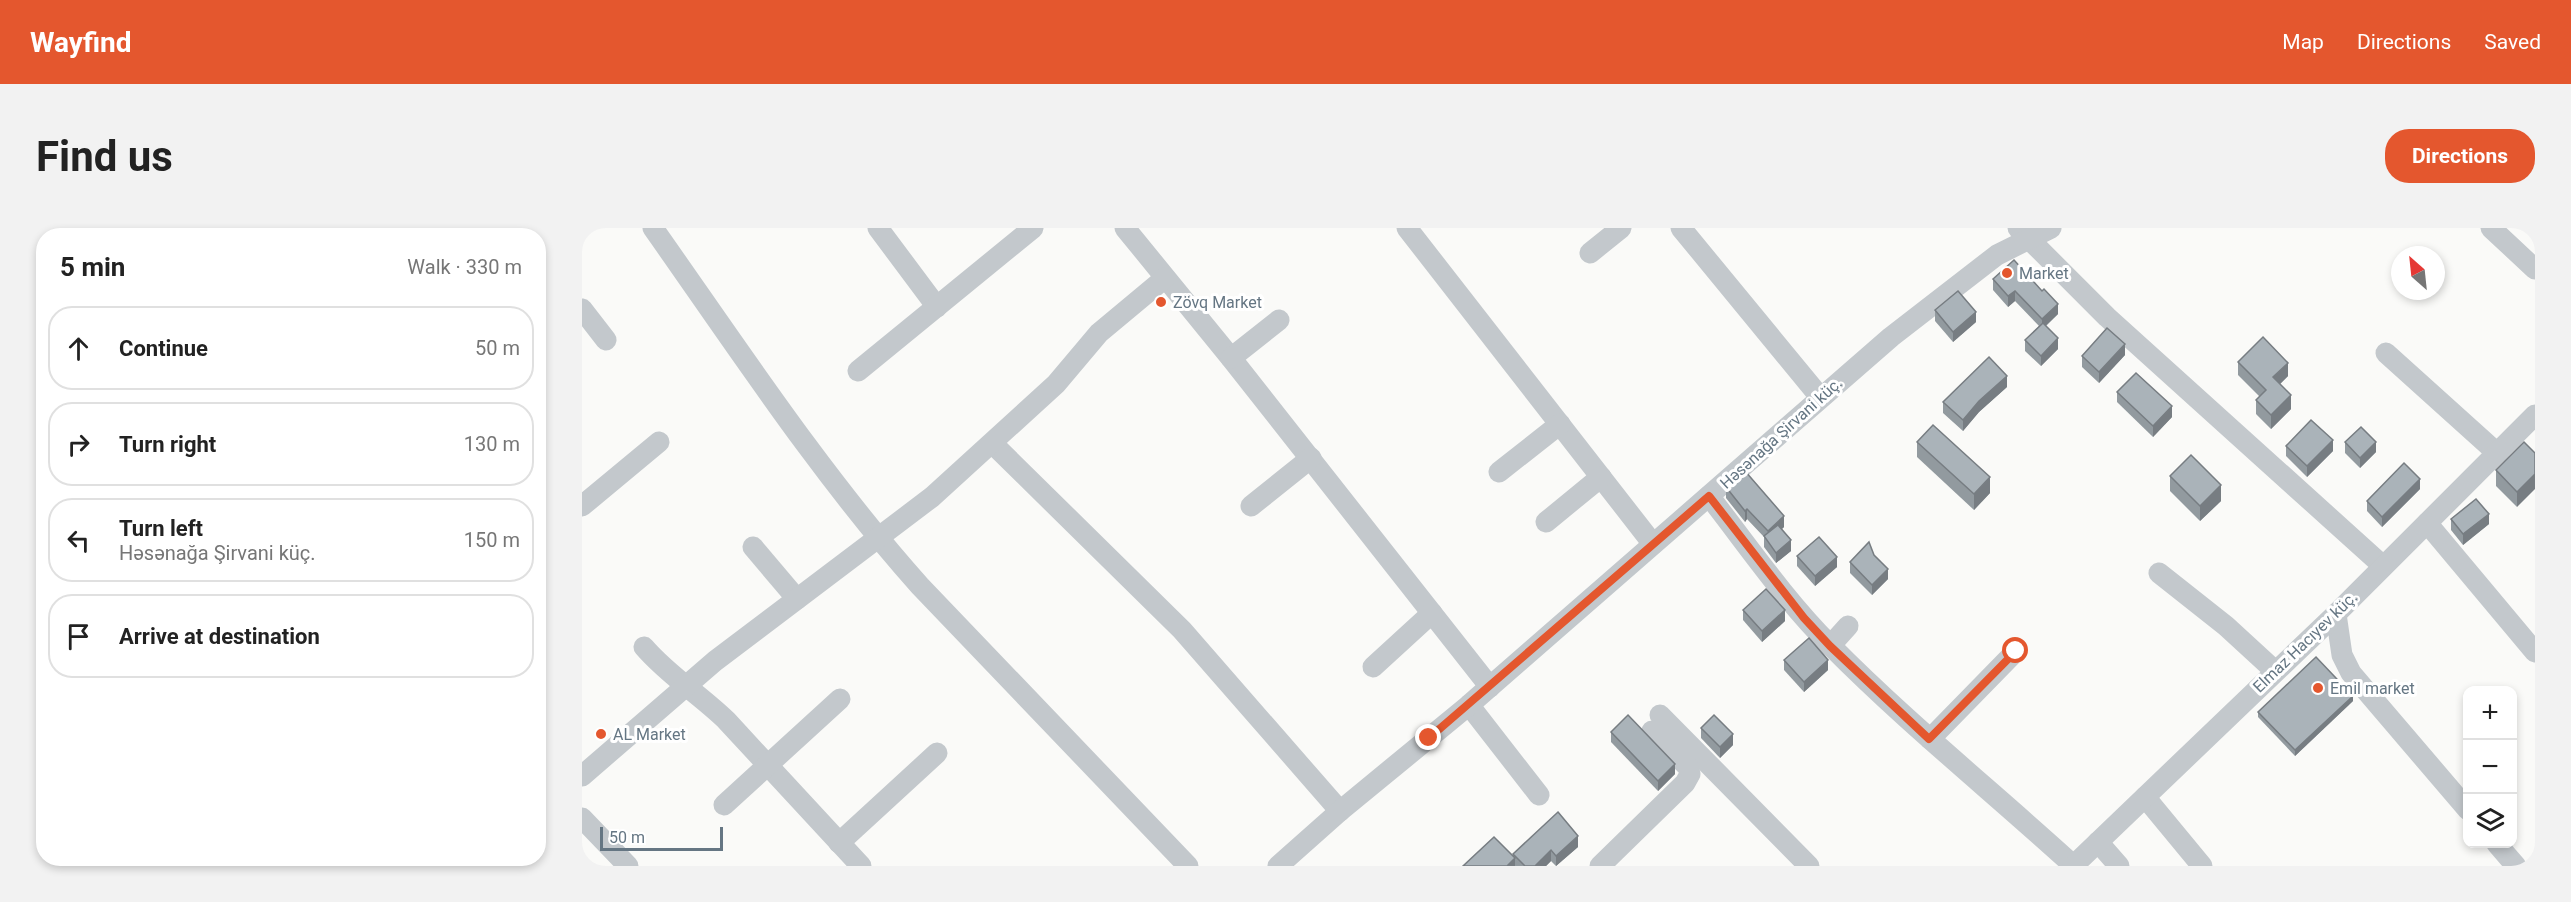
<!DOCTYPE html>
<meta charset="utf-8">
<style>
body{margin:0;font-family:Roboto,sans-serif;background:#f2f2f2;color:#222}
.controls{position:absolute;right:18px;bottom:18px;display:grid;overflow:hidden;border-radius:12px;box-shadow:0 3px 9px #0003}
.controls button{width:54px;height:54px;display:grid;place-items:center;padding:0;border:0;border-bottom:2px solid #e0e0e0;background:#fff;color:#222;font:30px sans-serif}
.compass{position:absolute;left:1809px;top:18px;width:54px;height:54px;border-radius:50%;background:#fff;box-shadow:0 3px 9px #0003;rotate:333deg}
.scale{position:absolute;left:18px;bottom:15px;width:123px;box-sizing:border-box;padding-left:6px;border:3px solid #657683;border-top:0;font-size:16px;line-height:21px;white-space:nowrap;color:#657683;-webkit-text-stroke:4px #fff;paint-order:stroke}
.stop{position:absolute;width:18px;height:18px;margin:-14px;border:4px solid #e4572e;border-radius:50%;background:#fff}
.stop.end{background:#e4572e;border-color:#fff;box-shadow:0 2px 6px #0008}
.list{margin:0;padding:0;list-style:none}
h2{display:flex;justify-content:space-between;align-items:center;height:78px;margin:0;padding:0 24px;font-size:26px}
h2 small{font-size:20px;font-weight:400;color:#767676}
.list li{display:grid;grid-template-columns:39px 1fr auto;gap:18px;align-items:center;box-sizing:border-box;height:84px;margin:0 12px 12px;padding:0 12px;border:2px solid #e0e0e0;border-radius:24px}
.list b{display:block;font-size:22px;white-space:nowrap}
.list p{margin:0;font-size:20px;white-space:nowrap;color:#767676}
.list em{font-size:20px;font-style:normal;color:#767676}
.icon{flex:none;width:33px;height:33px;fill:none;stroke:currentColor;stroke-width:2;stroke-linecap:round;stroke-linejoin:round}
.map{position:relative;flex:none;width:1953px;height:638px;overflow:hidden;border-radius:24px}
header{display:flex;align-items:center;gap:36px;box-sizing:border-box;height:84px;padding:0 30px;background:#e4572e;color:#fff}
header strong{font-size:28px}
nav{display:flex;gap:33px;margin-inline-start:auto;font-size:21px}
.intro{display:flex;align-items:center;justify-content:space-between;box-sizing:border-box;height:144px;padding:0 36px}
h1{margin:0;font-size:42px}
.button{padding:15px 27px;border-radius:24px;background:#e4572e;color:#fff;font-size:21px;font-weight:700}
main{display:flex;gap:36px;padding:0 36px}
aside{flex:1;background:#fff;border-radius:24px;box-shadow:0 3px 9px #0003}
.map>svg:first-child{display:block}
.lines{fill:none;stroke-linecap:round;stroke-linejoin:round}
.minor{stroke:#c3c8cc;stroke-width:21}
.wall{fill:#929a9f}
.shaded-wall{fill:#777d82}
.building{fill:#aab3b9;stroke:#777d82;stroke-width:1.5}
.route{stroke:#e4572e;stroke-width:8}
.poi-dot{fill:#e4572e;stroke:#fff;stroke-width:2}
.labels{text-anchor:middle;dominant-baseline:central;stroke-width:6;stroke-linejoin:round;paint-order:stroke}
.poi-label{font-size:16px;fill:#657683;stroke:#fff;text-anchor:start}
.street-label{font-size:16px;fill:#657683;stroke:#fff}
</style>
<header>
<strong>Wayfind</strong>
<nav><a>Map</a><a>Directions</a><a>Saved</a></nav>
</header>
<div class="intro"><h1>Find us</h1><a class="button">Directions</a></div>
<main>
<aside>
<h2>5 min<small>Walk · 330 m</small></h2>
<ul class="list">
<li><svg class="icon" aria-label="ahead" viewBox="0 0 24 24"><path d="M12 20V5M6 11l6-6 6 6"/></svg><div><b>Continue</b></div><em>50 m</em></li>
<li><svg class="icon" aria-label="right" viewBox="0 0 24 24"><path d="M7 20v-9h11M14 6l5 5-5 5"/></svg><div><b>Turn right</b></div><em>130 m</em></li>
<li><svg class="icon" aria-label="left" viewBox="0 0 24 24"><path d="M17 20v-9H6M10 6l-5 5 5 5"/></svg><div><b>Turn left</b><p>Həsənağa Şirvani küç.</p></div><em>150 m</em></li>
<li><svg class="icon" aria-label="arrive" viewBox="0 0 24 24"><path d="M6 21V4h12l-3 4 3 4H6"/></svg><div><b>Arrive at destination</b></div></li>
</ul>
</aside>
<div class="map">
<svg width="1953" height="638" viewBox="0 0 1953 638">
<rect width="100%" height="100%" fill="#fafaf8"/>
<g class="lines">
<g class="minor">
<path d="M71,0C157,122 239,247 338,358L606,638"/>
<polyline points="296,0 355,79"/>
<polyline points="543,0 649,130 908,459"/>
<polyline points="825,0 1071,316"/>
<polyline points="1099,0 1238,169"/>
<polyline points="1436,0 1525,89 1801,338"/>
<polyline points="1909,0 1953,41"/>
<polyline points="1008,25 1039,0"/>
<polyline points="0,81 24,112"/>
<polyline points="1804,125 1915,225"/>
<polyline points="649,130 697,92"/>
<polyline points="276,143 451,0"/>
<polyline points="411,216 600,402 758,583"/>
<polyline points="917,244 978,196"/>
<path d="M1127,268C1166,318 1203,372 1248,417C1325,495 1411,564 1492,638"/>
<polyline points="0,278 77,214"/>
<polyline points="669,278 729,230"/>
<polyline points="964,294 1019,249"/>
<polyline points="1845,295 1953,424"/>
<polyline points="171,319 215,371"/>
<polyline points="1577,345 1644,398 1693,443"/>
<polyline points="1754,386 1760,427 1769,445 1886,582"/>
<polyline points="1248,418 1266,398"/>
<path d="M62,419C86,447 117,466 144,492L279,638"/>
<polyline points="791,439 850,385"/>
<polyline points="887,477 957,567"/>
<polyline points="1078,487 1227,638"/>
<polyline points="1348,511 1434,423"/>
<polyline points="0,548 133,433 350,269 474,156 517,105 583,50"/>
<polyline points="1563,569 1620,638"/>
<polyline points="142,577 258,471"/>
<polyline points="0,590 46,638"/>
<polyline points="1516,614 1537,638"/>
<polyline points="257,615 355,525"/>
<polyline points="1915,616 1934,638"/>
<polyline points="696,638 758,583 887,477 1309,109 1415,27 1469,0"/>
<polyline points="1018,638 1103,555 1108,546 1106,539 1070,503"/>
<polyline points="1491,638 1754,386 1953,187"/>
</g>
</g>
<g class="wall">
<polygon points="1411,51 1476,86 1464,98 1476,121 1459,138 1443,123 1443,112 1457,98 1433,73 1426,79 1411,62"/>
<polygon points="1353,82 1394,94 1371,114 1353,93"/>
<polygon points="1543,127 1517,155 1500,139 1500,128"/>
<polygon points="1656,134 1706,148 1698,156 1709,181 1689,201 1674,186 1674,172 1678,169 1656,147"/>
<polygon points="1425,159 1397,184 1381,203 1361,185 1361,174"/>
<polygon points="1535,164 1590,189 1571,209 1535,174"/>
<polygon points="1335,214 1408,265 1392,282 1335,229"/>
<polygon points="1763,214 1794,224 1778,240 1763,225"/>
<polygon points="1942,214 1935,279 1914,258 1914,242"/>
<polygon points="1704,218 1751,223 1725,249 1704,228"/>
<polygon points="1588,248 1639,273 1618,293 1588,263"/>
<polygon points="1144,259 1202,299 1200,301 1209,323 1194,335 1182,319 1182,309 1165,291 1163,294 1144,270"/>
<polygon points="1838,261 1800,299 1785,283 1785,273"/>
<polygon points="1869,291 1907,296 1881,317 1869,302"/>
<polygon points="1292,327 1306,351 1290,367 1268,345 1268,334"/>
<polygon points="1215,328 1255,339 1233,358 1215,338"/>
<polygon points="1161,382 1203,393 1180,414 1161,392"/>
<polygon points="1202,432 1246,442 1222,464 1202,442"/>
<polygon points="1771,473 1713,528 1676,489 1676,484"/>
<polygon points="1119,500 1151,517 1138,530 1119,510"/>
<polygon points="1029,504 1093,546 1076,563 1029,514"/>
<polygon points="996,619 974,638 969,633 964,638 881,638 931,628 931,626"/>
</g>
<g class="shaded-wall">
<polygon points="1433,63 1433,73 1426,79 1426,68"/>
<polygon points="1476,76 1476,86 1460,101 1460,91"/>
<polygon points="1394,84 1394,94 1371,114 1371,104"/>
<polygon points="1476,110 1476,121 1459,138 1459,128"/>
<polygon points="1543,116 1543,127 1517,155 1517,144"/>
<polygon points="1706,135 1706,148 1691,163 1691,149"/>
<polygon points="1425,148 1425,159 1397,184 1381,203 1381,192 1397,173"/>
<polygon points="1709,167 1709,181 1689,201 1689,187"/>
<polygon points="1590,178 1590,189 1571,209 1571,198"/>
<polygon points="1751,212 1751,223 1725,249 1725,238"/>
<polygon points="1794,214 1794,224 1778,240 1778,230"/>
<polygon points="1953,246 1953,261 1935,279 1935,264"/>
<polygon points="1408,249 1408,265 1392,282 1392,266"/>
<polygon points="1838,251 1838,261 1800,299 1800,289"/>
<polygon points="1639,257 1639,273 1618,293 1618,278"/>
<polygon points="1165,281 1165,291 1163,294 1163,283"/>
<polygon points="1907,286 1907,296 1881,317 1881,306"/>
<polygon points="1202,288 1202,299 1186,313 1186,303"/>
<polygon points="1209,312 1209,323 1194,335 1194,325"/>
<polygon points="1255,329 1255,339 1233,358 1233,348"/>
<polygon points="1306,341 1306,351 1290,367 1290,357"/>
<polygon points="1203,382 1203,393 1180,414 1180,403"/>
<polygon points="1246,432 1246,442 1222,464 1222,454"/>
<polygon points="1771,468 1771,473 1713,528 1713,522"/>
<polygon points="1151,506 1151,517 1138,530 1138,519"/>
<polygon points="1093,536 1093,546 1076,563 1076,553"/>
<polygon points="996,608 996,619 974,638 974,628"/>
<polygon points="969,622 969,633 964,638 953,638"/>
<polygon points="933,630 933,638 925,638"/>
</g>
<g class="building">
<polygon points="1432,32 1460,63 1462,61 1476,76 1460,91 1433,63 1426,68 1411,51"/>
<polygon points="1376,63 1394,84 1371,104 1353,82"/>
<polygon points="1461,95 1476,110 1459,128 1443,112"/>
<polygon points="1525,100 1543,116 1517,144 1500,128"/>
<polygon points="1681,109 1706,135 1691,149 1709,167 1689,187 1674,172 1684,162 1656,134"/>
<polygon points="1407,129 1425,148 1397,173 1381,192 1361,174"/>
<polygon points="1554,145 1590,178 1571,198 1535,164"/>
<polygon points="1729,192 1751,212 1725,238 1704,218"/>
<polygon points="1351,197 1408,249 1392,266 1335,214"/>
<polygon points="1779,199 1794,214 1778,230 1763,214"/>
<polygon points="1942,214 1953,225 1953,246 1935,264 1914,242"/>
<polygon points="1609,227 1639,257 1618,278 1588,248"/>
<polygon points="1822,235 1838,251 1800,289 1785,273"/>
<polygon points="1163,243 1202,288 1186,303 1165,281 1163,283 1144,259"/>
<polygon points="1894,271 1907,286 1881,306 1869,291"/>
<polygon points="1196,297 1209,312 1194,325 1182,308"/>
<polygon points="1237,309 1255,329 1233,348 1215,328"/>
<polygon points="1287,314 1292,327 1306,341 1290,357 1268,334"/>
<polygon points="1184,361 1203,382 1180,403 1161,382"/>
<polygon points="1227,410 1246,432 1222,454 1202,432"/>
<polygon points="1734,429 1771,468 1713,522 1676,484"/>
<polygon points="1046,487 1093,536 1076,553 1029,504"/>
<polygon points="1132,487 1151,506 1138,519 1119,500"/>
<polygon points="976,584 996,608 974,628 969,622 953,638 943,638 931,626"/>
<polygon points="912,609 933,630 925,638 881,638"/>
</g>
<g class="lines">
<polyline class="route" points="847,510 1127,268 1222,390 1248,418 1347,511 1434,423"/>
</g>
<g class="poi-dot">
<circle cx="1425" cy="45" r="6"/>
<circle cx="579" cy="74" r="6"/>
<circle cx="1736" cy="460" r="6"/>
<circle cx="19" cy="506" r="6"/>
</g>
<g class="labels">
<g class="poi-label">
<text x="1437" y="45">Market</text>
<text x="591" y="74">Zövq Market</text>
<text x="1748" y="460">Emil market</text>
<text x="31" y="506">AL Market</text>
</g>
<g class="street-label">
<text transform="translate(1199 205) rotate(-42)">Həsənağa Şirvani küç.</text>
<text transform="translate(1723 414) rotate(-44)">Elmaz Hacıyev küç.</text>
</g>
</g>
</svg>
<div class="controls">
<button>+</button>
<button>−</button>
<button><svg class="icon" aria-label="layers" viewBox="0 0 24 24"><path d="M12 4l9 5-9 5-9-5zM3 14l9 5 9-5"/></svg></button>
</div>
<svg class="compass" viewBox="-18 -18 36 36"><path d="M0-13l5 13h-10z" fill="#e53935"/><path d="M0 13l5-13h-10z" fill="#767676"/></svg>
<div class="scale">50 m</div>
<div class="stop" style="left:1434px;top:423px"></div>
<div class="stop end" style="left:847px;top:510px"></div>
</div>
</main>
